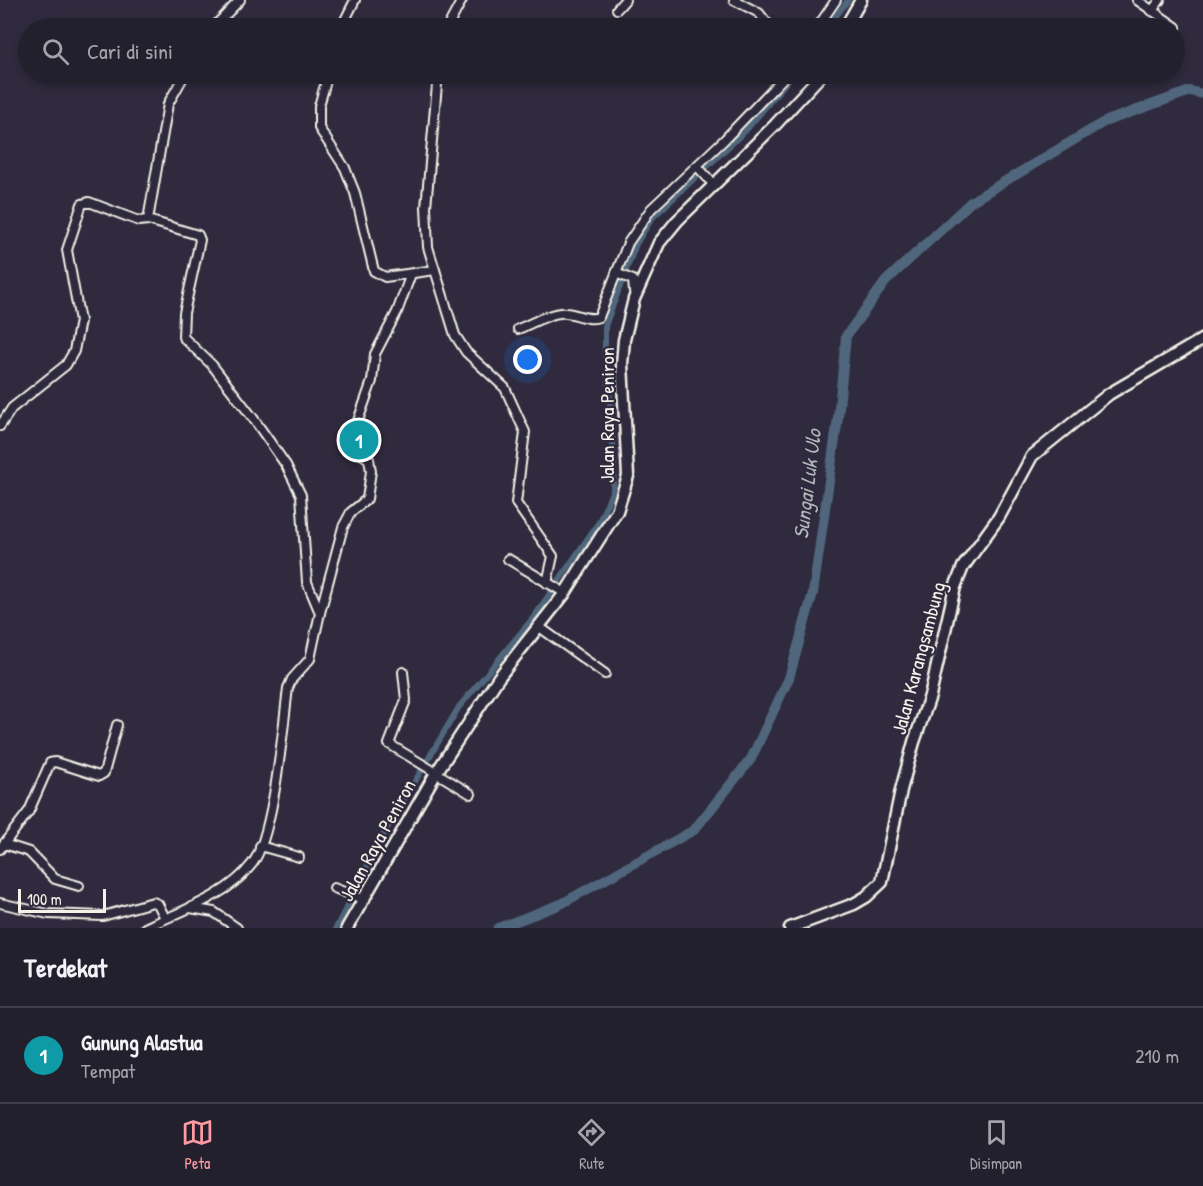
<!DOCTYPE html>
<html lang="id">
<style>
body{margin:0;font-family:"Patrick Hand",sans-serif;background:#2b2836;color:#f1f3f6}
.scale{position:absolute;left:18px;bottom:15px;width:88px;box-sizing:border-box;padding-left:6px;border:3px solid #f4f1e8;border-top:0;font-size:16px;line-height:21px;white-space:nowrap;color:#f4f1e8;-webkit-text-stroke:4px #2f2a3d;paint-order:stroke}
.you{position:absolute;left:528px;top:360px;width:21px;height:21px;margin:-15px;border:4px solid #fff;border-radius:50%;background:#1a73e8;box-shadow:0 0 0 9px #1a73e833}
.badge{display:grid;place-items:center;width:39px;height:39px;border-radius:50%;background:#ff9aa2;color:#fff;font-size:20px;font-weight:700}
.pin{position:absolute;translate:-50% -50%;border:3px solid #fff;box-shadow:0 2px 6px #0006}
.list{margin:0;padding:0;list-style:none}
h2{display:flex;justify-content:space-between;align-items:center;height:78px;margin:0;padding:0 24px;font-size:26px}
h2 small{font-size:20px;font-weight:400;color:#a3a3aa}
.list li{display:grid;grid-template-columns:39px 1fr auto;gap:18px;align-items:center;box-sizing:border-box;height:96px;padding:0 24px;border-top:2px solid #403e4a}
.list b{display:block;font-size:22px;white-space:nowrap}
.list p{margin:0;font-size:20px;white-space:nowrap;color:#a3a3aa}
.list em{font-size:20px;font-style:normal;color:#a3a3aa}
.icon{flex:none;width:33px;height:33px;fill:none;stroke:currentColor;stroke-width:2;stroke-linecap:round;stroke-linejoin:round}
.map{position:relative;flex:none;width:1203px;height:928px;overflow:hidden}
.search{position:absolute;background:#23202e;box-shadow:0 3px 9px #0003;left:18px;right:18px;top:18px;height:66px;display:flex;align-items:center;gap:15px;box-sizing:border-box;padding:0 21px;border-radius:33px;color:#a3a3aa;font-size:22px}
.sheet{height:174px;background:#23202e}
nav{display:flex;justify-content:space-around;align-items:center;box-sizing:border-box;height:84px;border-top:2px solid #403e4a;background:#23202e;font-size:16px;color:#a3a3aa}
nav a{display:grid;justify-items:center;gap:3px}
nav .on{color:#ff9aa2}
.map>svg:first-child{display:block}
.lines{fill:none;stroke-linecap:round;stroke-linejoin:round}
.canal{stroke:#4f667b;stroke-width:6}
.river{stroke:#4f667b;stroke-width:10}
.street-casing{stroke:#f4f1e8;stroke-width:12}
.secondary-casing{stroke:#f4f1e8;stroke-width:15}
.street{stroke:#2f2a3d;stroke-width:8}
.secondary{stroke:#2f2a3d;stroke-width:10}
.labels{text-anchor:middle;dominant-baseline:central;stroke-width:4.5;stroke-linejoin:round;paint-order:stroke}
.street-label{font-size:20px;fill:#f4f1e8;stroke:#2f2a3d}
.water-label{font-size:21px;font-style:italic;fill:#b2b9bc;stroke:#2f2a3d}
</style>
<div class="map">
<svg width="1203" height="928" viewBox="0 0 1203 928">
<rect width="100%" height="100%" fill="#2f2a3d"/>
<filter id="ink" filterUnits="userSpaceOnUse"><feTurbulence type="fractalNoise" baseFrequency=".0167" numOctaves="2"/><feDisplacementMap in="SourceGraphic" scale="12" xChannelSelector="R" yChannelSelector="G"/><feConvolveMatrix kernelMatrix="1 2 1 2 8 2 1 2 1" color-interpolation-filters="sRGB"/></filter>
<g filter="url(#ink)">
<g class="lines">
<g class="canal">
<polyline points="827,28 848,0"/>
<polyline points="336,928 382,837 459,707 534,617 599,522 613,490 614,462 608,370 605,354 605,326 636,244 652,218 746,130 793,74"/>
</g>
<polyline class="river" points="498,928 561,904 694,830 751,759 789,678 813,593 838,418 846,336 886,281 972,201 1104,122 1190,91 1203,94"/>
<g class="street-casing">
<g id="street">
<polyline points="734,0 759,13 771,28"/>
<polyline points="1137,0 1176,27"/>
<polyline points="617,9 625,0"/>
<polyline points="1152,11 1160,0"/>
<polyline points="213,28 240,0"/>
<polyline points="341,28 355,0"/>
<polyline points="447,28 462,0"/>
<polyline points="817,28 836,0"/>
<polyline points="328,74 319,106 319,128 345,168 355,193 374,271 385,277 435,270"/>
<polyline points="438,74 426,207 428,247 455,335 466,352 505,388 525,432 516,503 553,556 547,583"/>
<polyline points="697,166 714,185"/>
<polyline points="148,220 168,104 185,74"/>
<polyline points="616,273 633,280 634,292"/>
<path d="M518,329C531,324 547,314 560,313C574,311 586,322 599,317L628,243L651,209L725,139L787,74"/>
<path d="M0,426L12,408L66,365L74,351L80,321L67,250L82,204L89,202L139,221L148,220L198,235L200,240L184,313L183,337L212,365L253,418L286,465L301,495L307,582L320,613L310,659L292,679L288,688C283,727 274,836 252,864C227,897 180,911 145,928"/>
<polyline points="508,559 565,593"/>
<polyline points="320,613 343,527 351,512 367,499 371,471 369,459 354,449 353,435 372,381 375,354 397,312 411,274"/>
<polyline points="538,626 605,674"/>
<polyline points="403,672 406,700 389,744 471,794"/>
<polyline points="4,844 29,852 55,879 79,886"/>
<polyline points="260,846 299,857"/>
<polyline points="0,849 29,811 50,763 55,762 99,776 104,773 117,725"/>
<polyline points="334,888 365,900"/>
<polyline points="0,903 48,914 103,916 153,902 158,904 165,918"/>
<polyline points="190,908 214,912 237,928"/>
</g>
</g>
<g class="secondary-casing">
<g id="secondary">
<polyline points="845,28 861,0"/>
<polyline points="347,928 436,773 499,677 565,593 617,511 628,476 622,364 624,340 634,299 659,243 677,221 775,125 822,74"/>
<polyline points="790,928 854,904 866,897 882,882 901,790 914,742 930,696 955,587 963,567 999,517 1032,456 1109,394 1203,339"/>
</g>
</g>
<use href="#street" class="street"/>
<use href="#secondary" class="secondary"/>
</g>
</g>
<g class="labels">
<g class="street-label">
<text transform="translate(606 415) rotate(-90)">Jalan Raya Peniron</text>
<text transform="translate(918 658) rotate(-75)">Jalan Karangsambung</text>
<text transform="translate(377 840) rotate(-61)">Jalan Raya Peniron</text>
</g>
<g class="water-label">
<text transform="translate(807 484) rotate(-83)">Sungai Luk Ulo</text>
</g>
</g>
</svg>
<div class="scale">100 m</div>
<div class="you"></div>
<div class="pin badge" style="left:359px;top:440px;background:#0f9aa8">1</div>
<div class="search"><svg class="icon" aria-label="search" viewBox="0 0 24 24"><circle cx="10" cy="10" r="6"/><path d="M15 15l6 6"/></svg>Cari di sini</div>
</div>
<section class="sheet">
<h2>Terdekat<small></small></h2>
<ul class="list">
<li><span class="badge" style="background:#0f9aa8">1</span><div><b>Gunung Alastua</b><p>Tempat</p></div><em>210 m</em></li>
</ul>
</section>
<nav>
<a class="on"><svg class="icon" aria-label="map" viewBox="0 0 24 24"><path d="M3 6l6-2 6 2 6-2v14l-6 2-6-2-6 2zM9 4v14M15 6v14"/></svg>Peta</a>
<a><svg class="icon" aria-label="directions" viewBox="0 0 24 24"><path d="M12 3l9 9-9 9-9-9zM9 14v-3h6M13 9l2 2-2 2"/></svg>Rute</a>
<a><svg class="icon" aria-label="saved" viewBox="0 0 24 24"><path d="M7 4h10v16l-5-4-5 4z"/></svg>Disimpan</a>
</nav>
